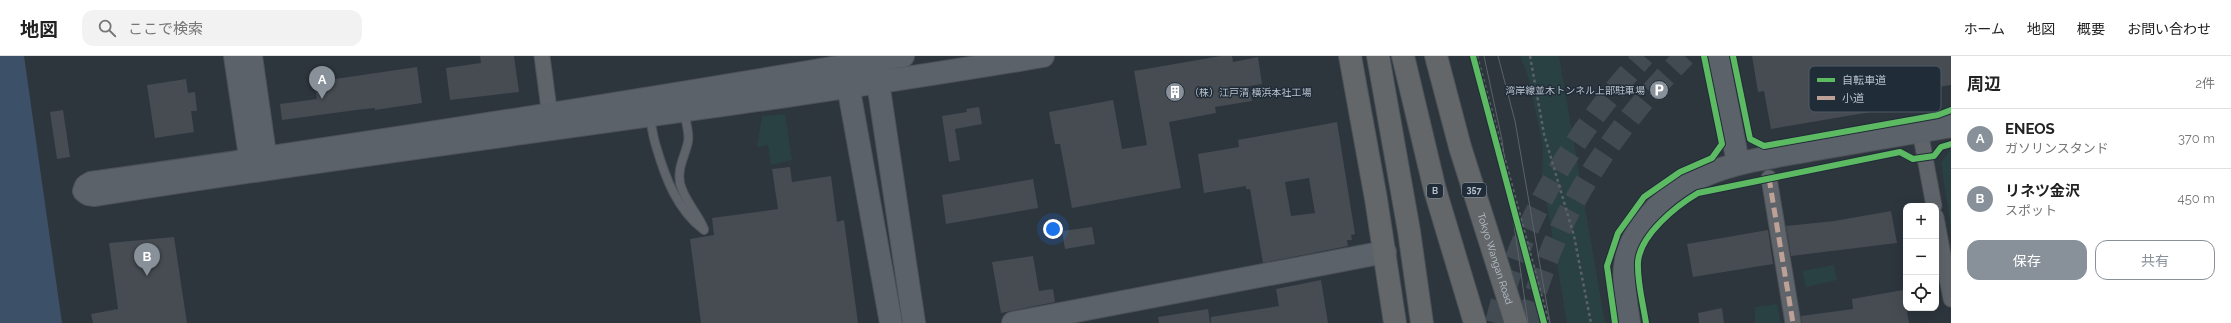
<!DOCTYPE html>
<html lang="ja">
<meta charset="utf-8">
<style>
body{margin:0;font-family:Raleway,"Noto Sans JP",sans-serif;background:#f2f2f2;color:#222}
.controls{position:absolute;right:12px;bottom:12px;display:grid;overflow:hidden;border-radius:8px;box-shadow:0 4px 16px #0002}
.controls button{width:36px;height:36px;display:grid;place-items:center;padding:0;border:0;border-bottom:1px solid #e0e0e0;background:#fff;color:#222;font:20px sans-serif}
.you{position:absolute;left:1053px;top:173px;width:14px;height:14px;margin:-10px;border:3px solid #fff;border-radius:50%;background:#1a73e8;box-shadow:0 0 0 6px #1a73e833}
.badge{display:grid;place-items:center;width:26px;height:26px;border-radius:50%;background:#88919a;color:#fff;font-size:13px;font-weight:700}
.pin{position:absolute;translate:-50% -33px;filter:drop-shadow(0 1px 2px #0008)}
.pin::after{content:'';position:absolute;top:21px;width:14px;height:12px;background:inherit;clip-path:polygon(0 0,100% 0,50% 100%)}
.list{margin:0;padding:0;list-style:none}
h2{display:flex;justify-content:space-between;align-items:center;height:52px;margin:0;padding:0 16px;font-size:17px}
h2 small{font-size:13px;font-weight:400;color:#767676}
.list li{display:grid;grid-template-columns:26px 1fr auto;gap:12px;align-items:center;box-sizing:border-box;height:60px;padding:0 16px;border-top:1px solid #e0e0e0}
.list b{display:block;font-size:15px;white-space:nowrap}
.list p{margin:0;font-size:13px;white-space:nowrap;color:#767676}
.list em{font-size:13px;font-style:normal;color:#767676}
.actions{display:flex;gap:8px;padding:12px 16px}
.actions a{flex:1;padding:9px 0;border:1px solid #88919a;border-radius:12px;text-align:center;font-size:14px;color:#88919a}
.actions .main{background:#88919a;color:#fff}
.icon{flex:none;width:22px;height:22px;fill:none;stroke:currentColor;stroke-width:2;stroke-linecap:round;stroke-linejoin:round}
.map{position:relative;flex:none;width:1951px;height:267px;overflow:hidden}
header{display:flex;align-items:center;gap:24px;box-sizing:border-box;height:56px;padding:0 20px;background:#fff;border-bottom:1px solid #e0e0e0}
header strong{font-size:19px}
nav{display:flex;gap:22px;margin-inline-start:auto;font-size:14px}
.search{width:280px;height:36px;background:#f2f2f2;display:flex;align-items:center;gap:10px;box-sizing:border-box;padding:0 14px;border-radius:12px;color:#767676;font-size:15px}
main{display:flex}
aside{flex:1;background:#fff}
.map>svg:first-child{display:block}
.green{fill:#2a4143}
.water{fill:#3c5168}
.building{fill:#464c52;fill-rule:evenodd}
.lines{fill:none;stroke-linecap:round;stroke-linejoin:round}
.highway-tunnel{stroke:#424a52;stroke-width:22;stroke-dasharray:22 11;stroke-linecap:butt}
.lane-casing{stroke:#4c5157;stroke-width:10}
.street-casing{stroke:#4c5157;stroke-width:17}
.secondary-casing{stroke:#4c5157;stroke-width:24}
.highway-casing{stroke:#4a5158;stroke-width:24}
.path{stroke:#5b6266;stroke-width:2.5;stroke-dasharray:3 3;stroke-linecap:butt}
.lane{stroke:#5e646a;stroke-width:8}
.street{stroke:#5e646a;stroke-width:15}
.secondary{stroke:#5c6269;stroke-width:22}
.highway{stroke:#63676a;stroke-width:22}
.tram{stroke:#5c6268;stroke-width:1}
.quiet{stroke:#bda197;stroke-width:5;stroke-dasharray:10 5;stroke-linecap:butt}
.cycleway-casing{stroke:#202c38;stroke-width:8}
.cycleway{stroke:#5cba63;stroke-width:6}
.labels{text-anchor:middle;dominant-baseline:central;stroke-width:3;stroke-linejoin:round;paint-order:stroke}
.shield{fill:#202c38;stroke:#8b95a0;stroke-width:1}
.shield-label{font-size:9px;font-weight:bold;fill:#b9c2cc}
.poi-label{font-size:10px;fill:#b9c2cc;stroke:#202c38;text-anchor:end}
.street-label{font-size:10px;fill:#b9c2cc;stroke:#202c38}
.key{fill:#202c38;stroke:#4e5964;stroke-width:1}
.key-label{font-size:11px;fill:#b9c2cc}
</style>
<header>
<strong>地図</strong>
<div class="search"><svg class="icon" aria-label="search" viewBox="0 0 24 24"><circle cx="10" cy="10" r="6"/><path d="M15 15l6 6"/></svg>ここで検索</div>
<nav><a>ホーム</a><a>地図</a><a>概要</a><a>お問い合わせ</a></nav>
</header>
<main>
<div class="map">
<svg width="1951" height="267" viewBox="0 0 1951 267">
<rect width="100%" height="100%" fill="#2d353d"/>
<g class="green">
<polygon points="1520,0 1559,0 1605,267 1567,267 1542,120 1543,90 1528,20"/>
<polygon points="785,58 792,104 771,109 768,89 757,91 762,60"/>
<polygon points="1951,92 1951,173 1941,107"/>
<polygon points="1834,209 1837,224 1806,231 1802,215"/>
<polygon points="1777,248 1781,267 1755,267 1755,251"/>
</g>
<polygon class="water" points="0,0 24,0 62,267 0,267"/>
<g class="building">
<polygon points="480,0 514,0 519,36 450,44 446,12 481,7"/>
<polygon points="1221,0 1232,0 1233,6 1258,1 1262,28 1249,30 1252,45 1215,51 1216,57 1169,66 1181,132 1072,152 1060,88 1055,88 1049,56 1113,44 1122,93 1147,89 1134,15"/>
<polygon points="1752,0 1951,0 1951,29 1903,37 1906,50 1771,73 1764,35 1758,36"/>
<polygon points="417,11 422,47 375,54 375,52 356,54 282,64 280,48 317,43 314,26"/>
<polygon points="186,23 188,37 195,36 197,55 191,55 194,76 155,82 147,29"/>
<polygon points="979,51 982,68 955,73 960,104 949,106 942,60 967,56 966,53"/>
<polygon points="63,54 70,101 57,103 50,56"/>
<path d="M1337,66L1355,178L1351,179L1352,184H1347L1348,190L1263,207L1250,133H1246V130L1204,137L1198,98L1239,91L1238,84ZM1309,122L1315,157L1291,160L1285,126Z"/>
<polygon points="790,111 792,126 831,120 837,166 844,164 858,267 701,267 690,183 714,179 712,162 778,153 772,113"/>
<polygon points="1033,123 1038,152 946,168 942,139"/>
<polygon points="1891,155 1897,187 1791,200 1786,170 1834,165"/>
<polygon points="1092,171 1095,188 1065,193 1062,175"/>
<polygon points="1768,174 1773,208 1693,221 1687,188"/>
<polygon points="174,181 187,267 93,267 91,258 118,253 109,187"/>
<polygon points="1033,200 1039,235 1053,233 1055,246 1001,257 992,206"/>
<polygon points="1321,224 1328,267 1211,267 1211,261 1279,250 1276,233"/>
<polygon points="1903,234 1909,267 1802,267 1801,260 1853,253 1852,243"/>
<polygon points="1722,252 1724,267 1699,267 1698,257"/>
<polygon points="1208,253 1210,267 1159,267 1158,261"/>
</g>
<g class="lines">
<g class="highway-tunnel">
<path d="M1496,267C1521,164 1573,78 1644,0"/>
<path d="M1528,267C1550,166 1612,73 1685,0"/>
</g>
<g class="lane-casing">
<g id="lane">
<path d="M684,55C685,64 690,77 688,86C685,100 677,112 680,127C684,145 698,157 704,173"/>
<path d="M649,60C652,70 653,81 656,90C665,121 677,154 704,174"/>
</g>
</g>
<g class="street-casing">
<g id="street">
<polyline points="542,0 551,68"/>
<polyline points="1920,75 1934,150"/>
<polyline points="1769,122 1793,267"/>
<polyline points="1936,161 1951,243"/>
</g>
</g>
<g class="secondary-casing">
<g id="secondary">
<polyline points="235,0 252,114"/>
<polyline points="251,0 267,112"/>
<path d="M903,0C633,46 362,89 91,127L86,130L84,135L88,138L95,139C411,89 728,53 1043,0"/>
<polyline points="1718,0 1738,107"/>
<polyline points="876,13 914,267"/>
<polyline points="846,18 891,267"/>
<polyline points="1013,267 1385,196"/>
<path d="M1629,267C1626,247 1622,224 1626,204C1629,187 1639,172 1650,159C1692,110 1751,105 1811,94C1858,86 1904,78 1951,70"/>
</g>
</g>
<g class="highway-casing">
<g id="highway">
<polyline points="1350,0 1376,143 1395,267"/>
<polyline points="1378,0 1409,175 1422,267"/>
<polyline points="1403,0 1435,134 1475,267"/>
<path id="s1" d="M1436,0L1460,91L1516,267"/>
</g>
</g>
<g class="path">
<polyline points="1477,0 1549,267"/>
<polyline points="1530,0 1544,78 1574,180 1591,267"/>
</g>
<use href="#lane" class="lane"/>
<use href="#street" class="street"/>
<use href="#secondary" class="secondary"/>
<use href="#highway" class="highway"/>
<g class="tram">
<polyline points="1484,0 1502,84 1528,267"/>
<polyline points="1498,0 1515,65 1550,267"/>
</g>
<polyline class="quiet" points="1769,122 1793,267"/>
<g class="cycleway-casing">
<g id="cycleway">
<polyline points="1473,0 1544,267"/>
<polyline points="1733,0 1750,83 1764,90 1938,59 1951,54"/>
<polyline points="1615,267 1607,210 1618,177 1644,141 1680,116 1712,102 1722,88 1704,0"/>
<path d="M1646,267C1643,247 1637,226 1638,206C1640,179 1676,150 1698,137L1900,96L1913,103L1934,100L1941,91L1951,88"/>
</g>
</g>
<use href="#cycleway" class="cycleway"/>
</g>
<defs>
<g id="parking-disc" transform="scale(1)"><circle r="9.5" fill="#88919a" stroke="#202c38"/><path d="M-3.5-5.5H1a3.5 3.5 0 0 1 0 7H-1V5.5H-3.5ZM-1-3.4V-.6H.8a1.4 1.4 0 0 0 0-2.8Z" fill="#fff"/></g>
<g id="building-disc" transform="scale(1)"><circle r="9.5" fill="#88919a" stroke="#202c38"/><path d="M-4-6H4V6H1V3H-1V6H-4ZM-2.5-4.3h1.7v1.8h-1.7ZM.8-4.3h1.7v1.8H.8ZM-2.5-1h1.7V.8h-1.7ZM.8-1h1.7V.8H.8Z" fill="#fff"/></g>
</defs>
<g fill-rule="evenodd">
<use href="#parking-disc" x="1659" y="34"/>
<use href="#building-disc" x="1175" y="36"/>
</g>
<g class="labels">
<g class="shield">
<rect x="1462" y="127" width="24" height="14" rx="3"/>
<rect x="1427" y="128" width="16" height="14" rx="3"/>
</g>
<g class="shield-label">
<text x="1474" y="134">357</text>
<text x="1435" y="135">B</text>
</g>
<g class="poi-label">
<text x="1645" y="34">湾岸線並木トンネル上部駐車場</text>
<text x="1189" y="36" text-anchor="start">（株）江戸清 横浜本社工場</text>
</g>
<g class="street-label">
<text stroke="none"><textPath href="#s1" startOffset="211">Tokyo Wangan Road</textPath></text>
</g>
</g>
<rect x="1809" y="10" width="132" height="46" rx="6" class="key"/>
<rect x="1817" y="22" width="18" height="4" fill="#5cba63"/>
<rect x="1817" y="40" width="18" height="4" fill="#bda197"/>
<g class="key-label">
<text x="1842" y="28">自転車道</text>
<text x="1842" y="46">小道</text>
</g>
</svg>
<div class="controls">
<button>+</button>
<button>−</button>
<button><svg class="icon" aria-label="locate" viewBox="0 0 24 24"><circle cx="12" cy="12" r="6"/><path d="M12 2v4M12 18v4M2 12h4M18 12h4"/></svg></button>
</div>
<div class="you"></div>
<div class="pin badge" style="left:322px;top:43px">A</div>
<div class="pin badge" style="left:147px;top:220px">B</div>
</div>
<aside>
<h2>周辺<small>2件</small></h2>
<ul class="list">
<li><span class="badge">A</span><div><b>ENEOS</b><p>ガソリンスタンド</p></div><em>370 m</em></li>
<li><span class="badge">B</span><div><b>リネツ金沢</b><p>スポット</p></div><em>450 m</em></li>
</ul>
<div class="actions"><a class="main">保存</a><a>共有</a></div>
</aside>
</main>
